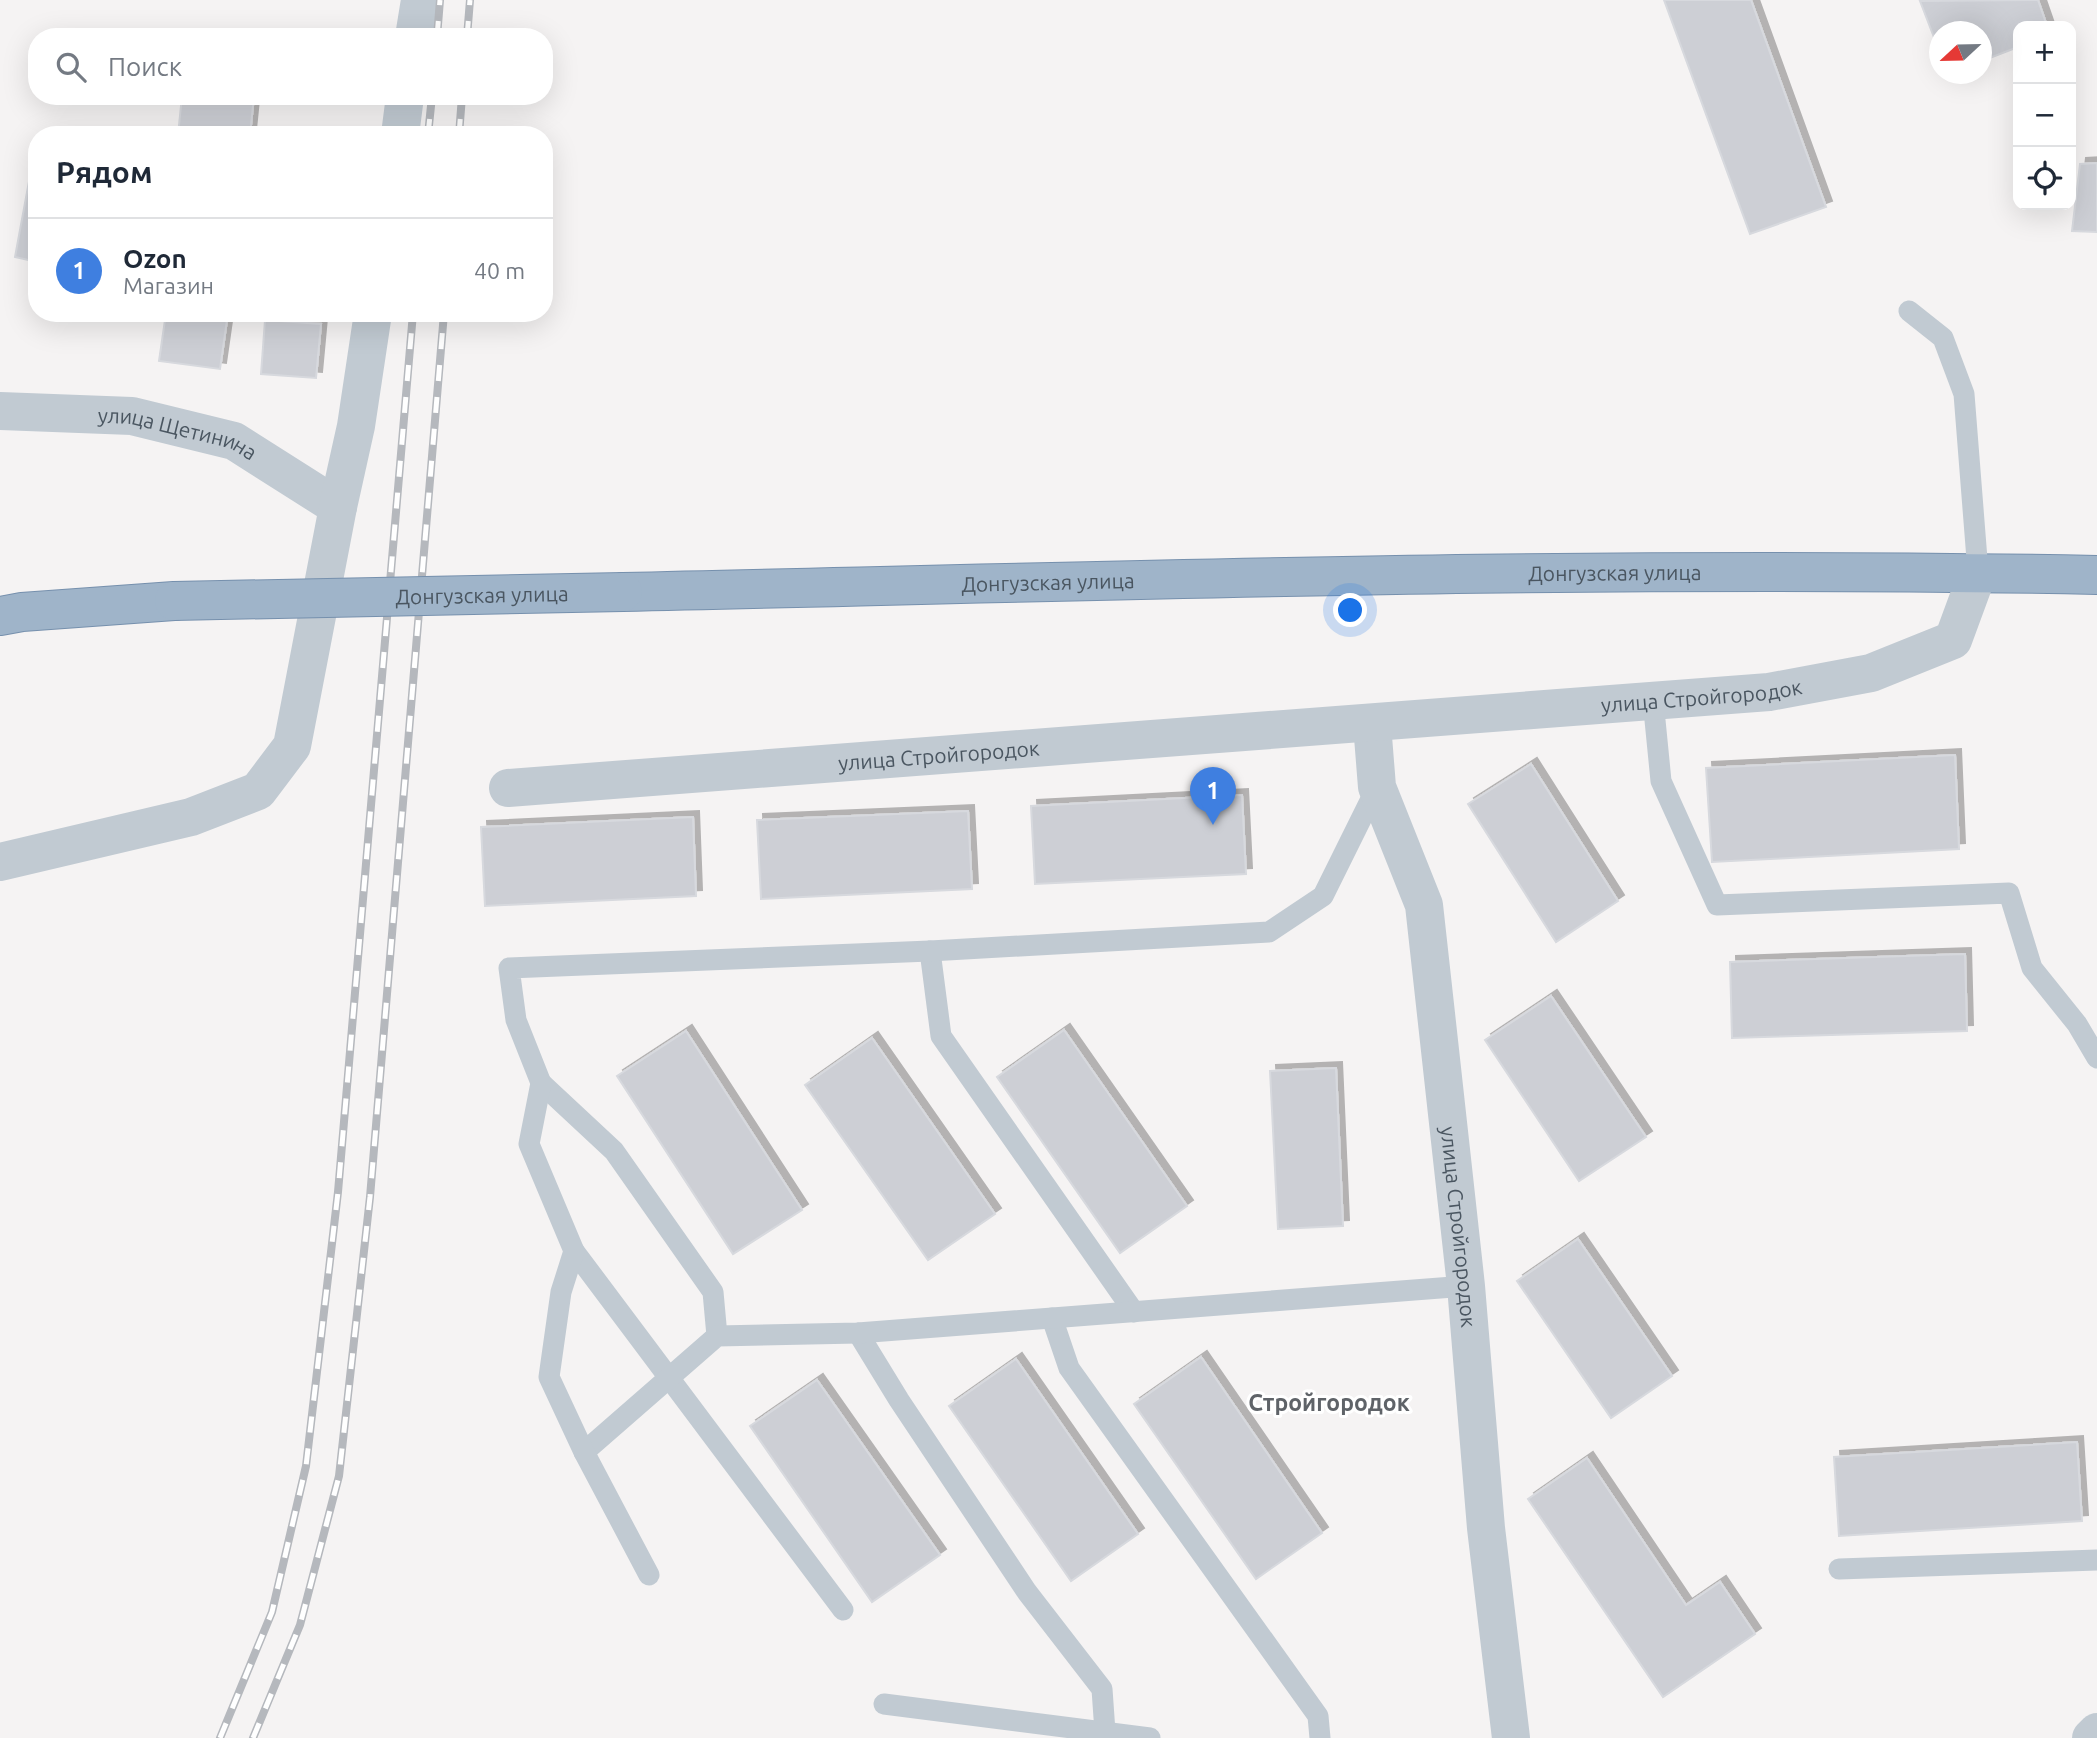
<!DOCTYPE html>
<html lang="ru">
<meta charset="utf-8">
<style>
body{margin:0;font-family:Ubuntu,sans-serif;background:#f2f2f3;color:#1f2937}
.controls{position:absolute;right:21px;top:21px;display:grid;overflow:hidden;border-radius:14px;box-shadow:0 7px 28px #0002}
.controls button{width:63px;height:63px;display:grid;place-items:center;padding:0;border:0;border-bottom:2px solid #e0e1e3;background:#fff;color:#1f2937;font:35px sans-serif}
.compass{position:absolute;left:1929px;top:21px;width:63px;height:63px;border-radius:50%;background:#fff;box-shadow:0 7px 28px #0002;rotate:248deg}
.you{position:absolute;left:1351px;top:611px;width:24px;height:24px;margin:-18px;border:5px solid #fff;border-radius:50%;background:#1a73e8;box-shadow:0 0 0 10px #1a73e833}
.badge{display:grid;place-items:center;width:46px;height:46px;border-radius:50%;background:#111827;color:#fff;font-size:23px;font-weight:700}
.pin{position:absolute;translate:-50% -58px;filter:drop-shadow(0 2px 4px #0008)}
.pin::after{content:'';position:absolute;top:37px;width:24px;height:21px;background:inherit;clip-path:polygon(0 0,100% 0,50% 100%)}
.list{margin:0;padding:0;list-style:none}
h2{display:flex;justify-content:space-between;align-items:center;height:91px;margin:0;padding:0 28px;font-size:30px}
h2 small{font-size:23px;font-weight:400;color:#747a83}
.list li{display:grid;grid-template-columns:46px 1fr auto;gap:21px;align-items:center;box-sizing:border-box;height:105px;padding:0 28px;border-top:2px solid #e0e1e3}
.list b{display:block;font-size:26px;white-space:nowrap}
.list p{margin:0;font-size:23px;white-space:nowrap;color:#747a83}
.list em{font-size:23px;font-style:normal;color:#747a83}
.icon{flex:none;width:38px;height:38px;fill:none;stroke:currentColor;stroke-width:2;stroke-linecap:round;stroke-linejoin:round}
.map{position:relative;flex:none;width:2097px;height:1738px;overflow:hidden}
.search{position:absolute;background:#fff;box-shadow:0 7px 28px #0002;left:28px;top:28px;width:525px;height:77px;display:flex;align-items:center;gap:18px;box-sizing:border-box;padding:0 24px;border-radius:28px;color:#747a83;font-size:26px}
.panel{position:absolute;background:#fff;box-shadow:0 7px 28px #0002;left:28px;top:126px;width:525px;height:196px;border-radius:28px}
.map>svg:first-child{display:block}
.building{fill:#cdcfd5;stroke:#d7d9de;stroke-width:2;filter:url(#shadow)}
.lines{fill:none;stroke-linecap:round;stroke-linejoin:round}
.trunk-casing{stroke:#7690ad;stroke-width:40}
.service{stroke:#c1cad2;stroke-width:21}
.minor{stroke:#c1cad2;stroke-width:38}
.trunk{stroke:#9fb4c9;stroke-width:38}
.rail-casing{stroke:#b5b8bd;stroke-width:8}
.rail{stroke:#fff;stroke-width:5;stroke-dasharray:16;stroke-linecap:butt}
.trunk-bridge-casing{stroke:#7690ad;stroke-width:40;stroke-linecap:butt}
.trunk-bridge{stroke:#9fb4c9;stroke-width:38}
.labels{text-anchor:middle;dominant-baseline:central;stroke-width:6;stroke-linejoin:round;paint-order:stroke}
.street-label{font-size:21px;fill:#4a5661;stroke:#fff}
.neighbourhood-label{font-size:23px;font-weight:bold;fill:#5f6368;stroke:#fff}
</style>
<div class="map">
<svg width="2097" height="1738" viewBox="0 0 2097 1738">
<defs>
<filter id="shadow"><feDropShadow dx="6" dy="-6" stdDeviation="0" flood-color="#0004"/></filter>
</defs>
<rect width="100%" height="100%" fill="#f5f3f3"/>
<g class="building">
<polygon points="1664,0 1751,0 1826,207 1750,234"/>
<polygon points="2038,0 2047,26 2018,26 2018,47 1982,61 1982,32 1940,32 1940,53 1920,1"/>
<polygon points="182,96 254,96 250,135 178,135"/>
<polygon points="2097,163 2097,232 2072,231 2080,164"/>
<polygon points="30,176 37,177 37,262 15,257"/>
<polygon points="166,313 228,313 220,369 159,361"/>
<polygon points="265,320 321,324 316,378 261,374"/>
<polygon points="1955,755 1959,849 1712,862 1706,768"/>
<polygon points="1531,764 1618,901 1556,942 1468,804"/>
<polygon points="1242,795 1246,874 1035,884 1031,806"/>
<polygon points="968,811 972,889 761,899 757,820"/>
<polygon points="693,817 696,896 485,906 481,827"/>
<polygon points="1965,954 1967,1031 1732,1038 1730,962"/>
<polygon points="1551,996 1646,1137 1579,1181 1485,1040"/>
<polygon points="1064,1030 1187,1206 1120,1253 997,1077"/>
<polygon points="686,1031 802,1210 733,1254 617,1076"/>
<polygon points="872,1038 995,1214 928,1260 805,1085"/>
<polygon points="1336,1068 1343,1226 1278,1229 1270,1071"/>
<polygon points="1578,1239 1672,1376 1611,1418 1517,1281"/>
<polygon points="1201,1357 1322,1533 1256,1579 1134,1404"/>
<polygon points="1016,1359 1138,1534 1071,1581 949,1406"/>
<polygon points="817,1380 940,1555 872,1602 750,1426"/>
<polygon points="2077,1442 2082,1521 1839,1536 1834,1457"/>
<polygon points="1587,1458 1686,1605 1720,1582 1755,1634 1663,1697 1528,1499"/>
</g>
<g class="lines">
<g class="trunk-casing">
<g id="trunk">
<path id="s4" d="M623,592C1114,581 1606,565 2097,575"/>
<polyline points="0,616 22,612 174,601"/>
</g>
</g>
<g class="service">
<polyline points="1909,311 1943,338 1964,394 1978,572"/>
<polyline points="1653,700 1661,781 1717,905 2009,893 2032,968 2077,1024 2097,1058"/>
<polyline points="930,951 941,1036 1134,1312"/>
<polyline points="541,1083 614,1151 713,1292 717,1336"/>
<polyline points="574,1251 843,1610"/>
<polyline points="1052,1318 1069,1368 1318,1716 1320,1738"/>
<polyline points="858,1333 899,1400 1027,1592 1102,1689 1105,1732"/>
<polyline points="584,1452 717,1336 858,1333 1466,1286"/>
<polyline points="1839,1569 2097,1560"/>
<polyline points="649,1575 584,1452 549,1377 561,1292 574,1251 529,1144 541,1083 516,1020 509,968 930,951 1269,932 1323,896 1377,787"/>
<polyline points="884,1704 1150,1738"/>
</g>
<g class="minor">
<polyline points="414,37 420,0"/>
<polyline points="400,135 405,96"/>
<path id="s1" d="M0,411L132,416L234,441L338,507"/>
<path id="s2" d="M1372,724L1377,787L1424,905L1466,1286L1486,1528L1511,1738"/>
<path id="s3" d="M508,788L1769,692L1871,673L1953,640L1978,572"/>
<polyline points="0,862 191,817 258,791 292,746 338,507 356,426 373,313"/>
<polyline points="2091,1738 2097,1732"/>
</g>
<use href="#trunk" class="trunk"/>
<g class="rail-casing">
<g id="rail">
<polyline points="437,37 440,0"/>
<polyline points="467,37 470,0"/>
<polyline points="428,135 432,96"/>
<polyline points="459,135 462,96"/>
<polyline points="220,1738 272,1612 306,1466 338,1192 413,313"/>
<polyline points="253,1738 300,1625 339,1476 370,1197 444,313"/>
</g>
</g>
<use href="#rail" class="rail"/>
<g class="trunk-bridge-casing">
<g id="trunk-bridge">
<path id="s5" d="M174,601L623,592"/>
</g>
</g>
<use href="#trunk-bridge" class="trunk-bridge"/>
</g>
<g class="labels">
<g class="street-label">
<text stroke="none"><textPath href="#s1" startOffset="180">улица Щетинина</textPath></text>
<text stroke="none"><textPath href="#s4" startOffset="992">Донгузская улица</textPath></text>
<text stroke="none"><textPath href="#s4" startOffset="425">Донгузская улица</textPath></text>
<text stroke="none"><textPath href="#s5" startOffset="308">Донгузская улица</textPath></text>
<text stroke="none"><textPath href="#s3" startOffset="1197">улица Стройгородок</textPath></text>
<text stroke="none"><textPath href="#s3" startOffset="432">улица Стройгородок</textPath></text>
<text stroke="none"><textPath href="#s2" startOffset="514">улица Стройгородок</textPath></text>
</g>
<g class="neighbourhood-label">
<text x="1329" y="1402">Стройгородок</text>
</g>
</g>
</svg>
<div class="controls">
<button>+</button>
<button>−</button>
<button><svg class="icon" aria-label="locate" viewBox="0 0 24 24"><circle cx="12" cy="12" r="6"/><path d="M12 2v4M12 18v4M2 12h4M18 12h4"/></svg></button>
</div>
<svg class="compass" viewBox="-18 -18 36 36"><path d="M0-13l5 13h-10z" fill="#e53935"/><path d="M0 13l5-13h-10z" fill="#747a83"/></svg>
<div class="you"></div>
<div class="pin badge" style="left:1213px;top:825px;background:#3f7fe0">1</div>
<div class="search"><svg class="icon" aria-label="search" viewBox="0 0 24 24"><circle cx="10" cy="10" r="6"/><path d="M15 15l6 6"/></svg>Поиск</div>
<section class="panel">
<h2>Рядом<small></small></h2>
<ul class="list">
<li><span class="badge" style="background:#3f7fe0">1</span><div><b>Ozon</b><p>Магазин</p></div><em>40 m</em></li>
</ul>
</section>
</div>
